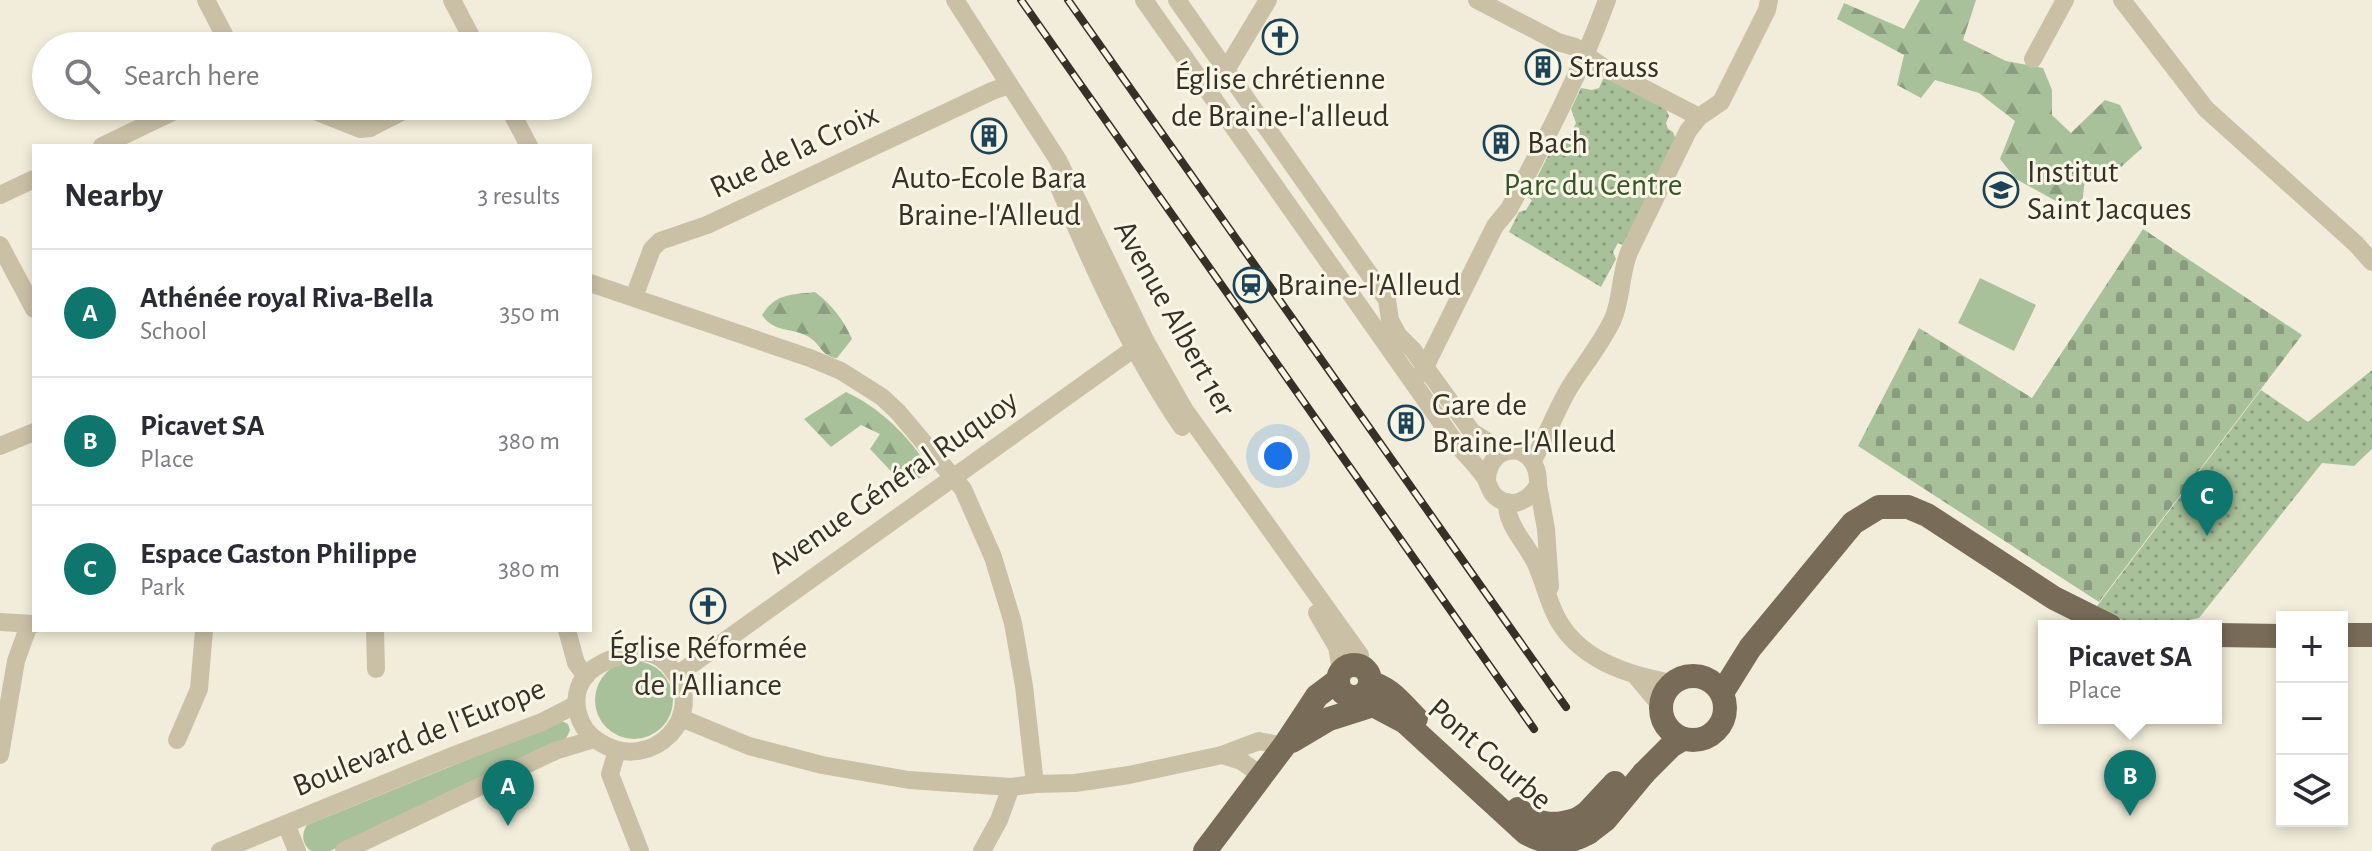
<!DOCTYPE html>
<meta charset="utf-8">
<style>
body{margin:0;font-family:"Alegreya Sans",sans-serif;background:#f2f2f3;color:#2b2b33}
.controls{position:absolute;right:24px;bottom:24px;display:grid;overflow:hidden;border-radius:0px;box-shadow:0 4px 12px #0003}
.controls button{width:72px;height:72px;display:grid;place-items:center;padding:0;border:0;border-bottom:2px solid #e1e1e2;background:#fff;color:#2b2b33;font:40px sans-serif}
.you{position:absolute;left:1278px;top:456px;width:28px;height:28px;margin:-20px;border:6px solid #fff;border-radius:50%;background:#1a73e8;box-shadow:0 0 0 12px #1a73e833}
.badge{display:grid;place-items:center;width:52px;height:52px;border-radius:50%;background:#0f766e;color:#fff;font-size:26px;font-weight:700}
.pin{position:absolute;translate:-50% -66px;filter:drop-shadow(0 2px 4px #0008)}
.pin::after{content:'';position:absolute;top:42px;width:28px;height:24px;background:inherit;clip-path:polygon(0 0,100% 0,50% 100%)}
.popup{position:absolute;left:2038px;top:620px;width:184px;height:104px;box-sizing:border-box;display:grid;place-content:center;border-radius:0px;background:#fff;filter:drop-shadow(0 2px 6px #0005);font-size:26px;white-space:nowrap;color:#7c7c81}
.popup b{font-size:30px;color:#2b2b33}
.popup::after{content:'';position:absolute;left:50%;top:100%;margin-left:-16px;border:16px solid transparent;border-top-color:#fff}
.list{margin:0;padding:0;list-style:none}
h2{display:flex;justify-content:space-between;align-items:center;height:104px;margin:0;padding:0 32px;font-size:34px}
h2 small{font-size:26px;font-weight:400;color:#7c7c81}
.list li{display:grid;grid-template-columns:52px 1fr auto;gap:24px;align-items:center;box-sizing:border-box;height:128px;padding:0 32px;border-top:2px solid #e1e1e2}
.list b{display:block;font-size:30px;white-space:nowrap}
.list p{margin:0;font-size:26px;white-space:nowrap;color:#7c7c81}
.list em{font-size:26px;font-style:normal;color:#7c7c81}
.icon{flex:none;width:44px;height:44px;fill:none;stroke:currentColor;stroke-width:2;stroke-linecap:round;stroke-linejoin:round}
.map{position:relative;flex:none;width:2372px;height:851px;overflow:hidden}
.search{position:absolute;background:#fff;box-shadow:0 4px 12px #0003;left:32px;top:32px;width:560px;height:88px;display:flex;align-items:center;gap:20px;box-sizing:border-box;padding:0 28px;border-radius:44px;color:#7c7c81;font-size:30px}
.panel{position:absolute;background:#fff;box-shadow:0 4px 12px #0003;left:32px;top:144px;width:560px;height:488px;border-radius:0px}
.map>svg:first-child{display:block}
.grass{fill:#a9c19a}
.forest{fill:url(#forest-firs)}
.cemetery{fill:url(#cemetery-stones)}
.park{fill:url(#park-dots)}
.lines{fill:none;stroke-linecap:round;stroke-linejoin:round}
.minor{stroke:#cac0a6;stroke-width:18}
.major{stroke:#786b58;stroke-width:24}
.rail-casing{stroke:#363027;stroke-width:8}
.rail{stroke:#f9f6e6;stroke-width:5;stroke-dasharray:15;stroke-linecap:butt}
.major-bridge{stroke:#786b58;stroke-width:24}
.labels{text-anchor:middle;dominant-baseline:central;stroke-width:6;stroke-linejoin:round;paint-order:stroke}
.poi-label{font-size:32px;fill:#363027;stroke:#f9f6e6;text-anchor:start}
.street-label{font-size:32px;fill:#363027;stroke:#f9f6e6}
.park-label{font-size:32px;fill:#39542a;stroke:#f9f6e6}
</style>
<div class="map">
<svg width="2372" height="851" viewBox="0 0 2372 851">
<defs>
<pattern id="forest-firs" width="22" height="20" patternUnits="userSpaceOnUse" patternTransform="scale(2)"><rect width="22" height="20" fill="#a9c19a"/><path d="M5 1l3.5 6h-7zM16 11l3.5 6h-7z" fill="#8a9d7e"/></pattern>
<pattern id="cemetery-stones" width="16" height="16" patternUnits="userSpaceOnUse" patternTransform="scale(2)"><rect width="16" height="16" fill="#a9c19a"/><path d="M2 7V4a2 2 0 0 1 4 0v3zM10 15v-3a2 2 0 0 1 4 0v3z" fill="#8a9d7e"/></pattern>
<pattern id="park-dots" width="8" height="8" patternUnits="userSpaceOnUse" patternTransform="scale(2)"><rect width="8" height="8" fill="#a9c19a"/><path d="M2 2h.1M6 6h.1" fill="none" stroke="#8a9d7e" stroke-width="1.8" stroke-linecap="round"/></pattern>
</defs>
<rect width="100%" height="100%" fill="#f2edda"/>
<g class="grass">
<polygon points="1980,278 2036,305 2014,351 1958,323"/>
<circle cx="634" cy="700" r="39"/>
<path d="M562,721L568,724L570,730L566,739L330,851H311C302,844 301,834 307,825Z"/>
</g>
<g class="forest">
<polygon points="1920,0 1976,0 1963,40 2006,61 2043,68 2052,90 2052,115 2071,133 2105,100 2120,105 2142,148 2121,167 2085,178 2081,215 2016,179 2000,159 2015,121 1979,93 1935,80 1921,98 1897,85 1904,55 1837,19 1844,3 1904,29"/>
<path d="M815,292C832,305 843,319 852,339L837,358C821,357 820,342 807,336C790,327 774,333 762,315C776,293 791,295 815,292Z"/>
<path d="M846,392C879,407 909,436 928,467L924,476L904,485L870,449L880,434L861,425L831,447L804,419Z"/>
</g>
<polygon class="cemetery" points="2143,229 2302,335 2099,602 1858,446 1919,328 2032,398"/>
<g class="park">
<polygon points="1607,78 1665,107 1669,116 1666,123 1668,129 1673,132 1676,140 1623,245 1618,243 1613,252 1616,259 1601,287 1509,232 1519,212 1526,210 1532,200 1527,197 1555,142 1569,137 1576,123 1571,109 1581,88 1592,90 1599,88 1603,79"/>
<path d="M2372,370V449L2354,466L2322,463L2199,618C2154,627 2137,633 2097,606L2261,390L2308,422Z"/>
</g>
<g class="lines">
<g class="minor">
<polyline points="206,0 230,46"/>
<polyline points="452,0 476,46"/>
<polyline points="955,0 1058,160 1145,340 1184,409 1360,655 1360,665"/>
<path d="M1144,0L1455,442C1464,453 1475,464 1484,476C1489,483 1489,492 1496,497C1512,510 1530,500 1538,485"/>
<polyline points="1177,0 1370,275 1387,300 1390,320 1398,335 1413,350 1472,432 1504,452"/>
<polyline points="1477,0 1558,42 1575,47 1603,67 1699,117"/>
<polyline points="2122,0 2206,109 2356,244 2372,262"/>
<polyline points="2033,59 2065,0"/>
<polyline points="1226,70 1268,0"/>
<polyline points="302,106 360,129 370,128 413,106"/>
<polyline points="355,106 370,128"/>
<polyline points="508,106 529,146"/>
<polyline points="102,146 185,106"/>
<path d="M1059,187C1094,270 1131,352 1182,427"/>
<polyline points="0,195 34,179"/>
<polyline points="0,245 34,309"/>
<polyline points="590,283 810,358 841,371 882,397 898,412 963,489 993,557 1013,623 1024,686 1035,784"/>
<polyline points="634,297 652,249 660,241 707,225 992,91 1009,85"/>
<path d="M1422,373L1487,242L1495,226L1509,209C1545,141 1581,72 1607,0"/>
<polyline points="0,446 34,432"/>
<path d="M1533,460C1548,435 1557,406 1573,382C1587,361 1602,342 1613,319C1622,298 1620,274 1629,252L1688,131L1699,117L1721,102L1767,10L1769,0"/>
<path d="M1487,479C1490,439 1540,441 1538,485L1546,529L1550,587"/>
<path d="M1507,502C1506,525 1526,543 1535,562C1543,579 1547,597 1555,614C1576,659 1627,675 1672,683"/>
<polyline points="1317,613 1337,647 1341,670"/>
<polyline points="0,622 34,624"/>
<polyline points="375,630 376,669"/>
<polyline points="567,630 576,663 586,676"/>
<path d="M629,653C635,653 642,652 648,653C658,655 666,661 672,669C709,715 652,774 601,743C577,730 568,697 586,675C597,663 615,657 629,653Z"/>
<polyline points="677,675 1143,342"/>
<polyline points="1635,675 1660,705"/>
<polyline points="681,718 749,746 822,765 909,780 1011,787 1035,784 1075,783 1129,775 1222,755 1259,741 1284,746"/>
<polyline points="177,740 199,689 204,630"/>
<polyline points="617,751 610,774 640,851"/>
<polyline points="0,755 16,661 29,625"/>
<polyline points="1222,755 1241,761 1261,775"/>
<polyline points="286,824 297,851"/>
<polyline points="220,851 447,758 542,722 575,705"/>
<polyline points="344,851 555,751 594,739"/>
<polyline points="982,851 999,820 1011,787"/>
</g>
<g class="major">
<polyline points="2216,635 2282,636"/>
<polyline points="2342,635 2372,635"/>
<circle cx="1354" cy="681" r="16"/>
<circle cx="1693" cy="708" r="32"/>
<path d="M1370,683C1389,686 1403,705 1416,718"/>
<polyline points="1722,693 1750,648 1853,523 1879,507 1908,507 1927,515 2054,598 2110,626"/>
<path d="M1364,694L1373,705L1405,722L1526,833C1548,845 1566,845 1588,833"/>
<polyline points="1292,741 1329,719 1373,705"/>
<polyline points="1644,773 1671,746 1683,739"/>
<path d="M1518,809C1536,826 1555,827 1578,819"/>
<polyline points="1205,851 1284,746 1317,696 1337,681"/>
</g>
<g class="rail-casing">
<g id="rail">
<polyline points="1021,0 1534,729"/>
<polyline points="1068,0 1566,707"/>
</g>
</g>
<use href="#rail" class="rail"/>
<g class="major-bridge">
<polyline points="1578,819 1587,813 1615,783"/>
<polyline points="1588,833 1605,820 1644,773"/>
</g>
</g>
<defs>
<g id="church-ring" transform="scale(1.8)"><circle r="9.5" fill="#f9f6e6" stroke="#1c4357" stroke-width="1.5"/><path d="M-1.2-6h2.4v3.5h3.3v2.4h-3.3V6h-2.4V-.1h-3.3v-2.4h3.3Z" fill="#1c4357"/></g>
<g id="building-ring" transform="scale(1.8)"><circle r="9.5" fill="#f9f6e6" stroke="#1c4357" stroke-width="1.5"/><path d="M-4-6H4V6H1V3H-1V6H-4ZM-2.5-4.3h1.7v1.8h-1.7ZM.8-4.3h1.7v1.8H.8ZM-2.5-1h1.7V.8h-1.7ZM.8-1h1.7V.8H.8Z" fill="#1c4357"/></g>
<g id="school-ring" transform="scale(1.8)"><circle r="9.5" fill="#f9f6e6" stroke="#1c4357" stroke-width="1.5"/><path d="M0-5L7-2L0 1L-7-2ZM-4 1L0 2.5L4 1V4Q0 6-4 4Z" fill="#1c4357"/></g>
<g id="station-ring" transform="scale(1.8)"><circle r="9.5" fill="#f9f6e6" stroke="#1c4357" stroke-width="1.5"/><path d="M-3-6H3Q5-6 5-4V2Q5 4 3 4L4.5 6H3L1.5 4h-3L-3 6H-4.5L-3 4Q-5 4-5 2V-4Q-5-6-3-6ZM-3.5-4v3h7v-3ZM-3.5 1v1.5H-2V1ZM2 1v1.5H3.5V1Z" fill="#1c4357"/></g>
</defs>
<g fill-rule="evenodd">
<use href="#church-ring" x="1280" y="37"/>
<use href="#building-ring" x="1543" y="67"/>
<use href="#building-ring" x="989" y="136"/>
<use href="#building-ring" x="1501" y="143"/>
<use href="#school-ring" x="2001" y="190"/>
<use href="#station-ring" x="1251" y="285"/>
<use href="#building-ring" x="1406" y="423"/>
<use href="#church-ring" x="708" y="606"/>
</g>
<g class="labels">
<g class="poi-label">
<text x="1569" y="67">Strauss</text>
<text x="1280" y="79" text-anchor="middle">Église chrétienne<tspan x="1280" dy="37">de Braine-l'alleud</tspan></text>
<text x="1527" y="143">Bach</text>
<text x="2027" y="172">Institut<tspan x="2027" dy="37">Saint Jacques</tspan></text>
<text x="989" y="178" text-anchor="middle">Auto-Ecole Bara<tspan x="989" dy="37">Braine-l'Alleud</tspan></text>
<text x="1277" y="285">Braine-l'Alleud</text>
<text x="1432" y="405">Gare de<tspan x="1432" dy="37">Braine-l'Alleud</tspan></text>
<text x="708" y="648" text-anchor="middle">Église Réformée<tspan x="708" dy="37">de l'Alliance</tspan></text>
</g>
<g class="street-label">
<text transform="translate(794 151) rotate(-25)">Rue de la Croix</text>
<text transform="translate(1175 318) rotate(61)">Avenue Albert 1er</text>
<text transform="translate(893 482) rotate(-35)">Avenue Général Ruquoy</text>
<text transform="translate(419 737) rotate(-22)">Boulevard de l'Europe</text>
<text transform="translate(1490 754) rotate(41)">Pont Courbe</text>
</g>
<g class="park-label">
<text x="1593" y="185">Parc du Centre</text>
</g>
</g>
</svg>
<div class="controls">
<button>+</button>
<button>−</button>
<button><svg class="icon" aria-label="layers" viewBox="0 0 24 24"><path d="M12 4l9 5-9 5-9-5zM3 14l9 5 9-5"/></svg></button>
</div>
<div class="you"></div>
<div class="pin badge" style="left:508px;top:826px">A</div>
<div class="pin badge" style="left:2130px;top:816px">B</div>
<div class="popup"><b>Picavet SA</b>Place</div>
<div class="pin badge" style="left:2207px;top:536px">C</div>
<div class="search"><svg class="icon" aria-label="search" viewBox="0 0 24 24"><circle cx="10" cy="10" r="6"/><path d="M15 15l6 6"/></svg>Search here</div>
<section class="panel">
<h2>Nearby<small>3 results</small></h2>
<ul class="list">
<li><span class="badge">A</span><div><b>Athénée royal Riva-Bella</b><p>School</p></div><em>350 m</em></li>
<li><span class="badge">B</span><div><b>Picavet SA</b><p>Place</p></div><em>380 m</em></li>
<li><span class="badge">C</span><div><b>Espace Gaston Philippe</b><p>Park</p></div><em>380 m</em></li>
</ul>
</section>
</div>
